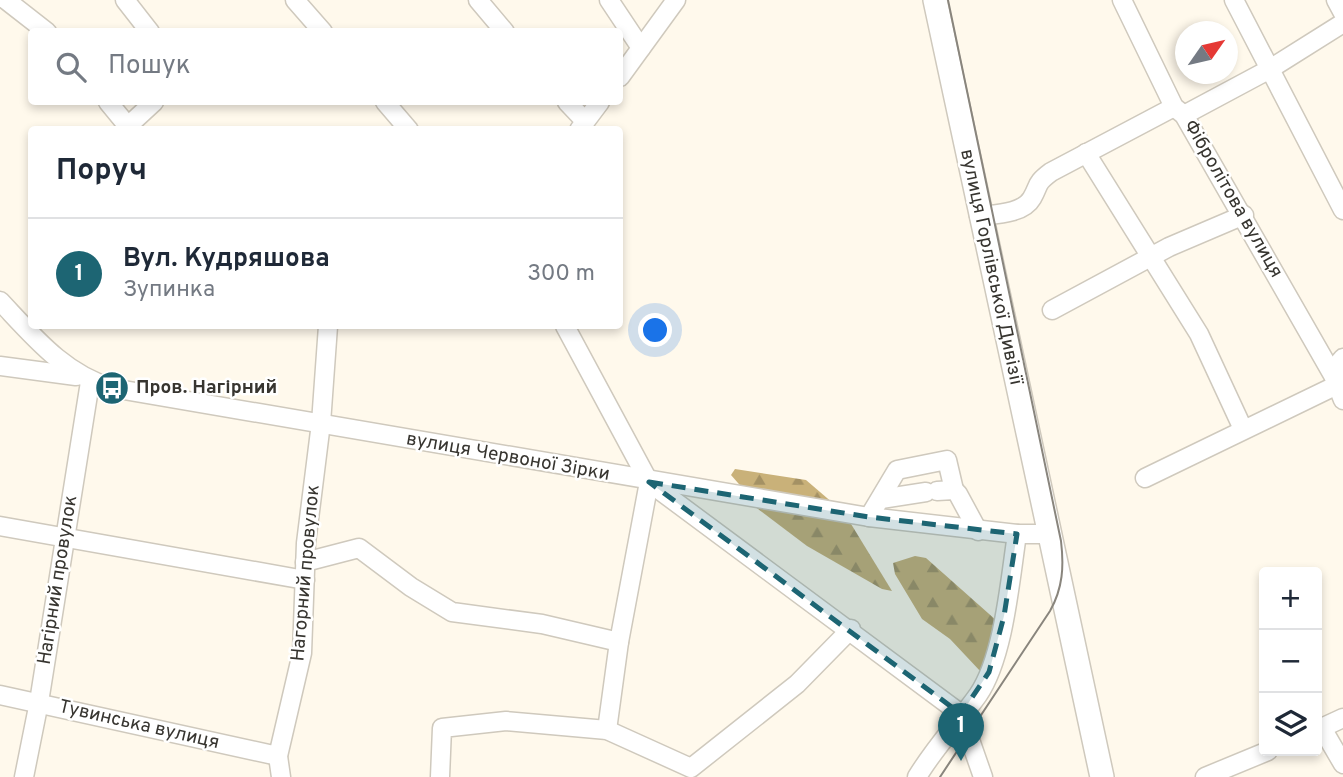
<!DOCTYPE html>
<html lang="uk">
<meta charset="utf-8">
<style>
body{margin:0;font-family:Overpass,sans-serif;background:#f6f6f7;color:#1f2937}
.controls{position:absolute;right:21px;bottom:21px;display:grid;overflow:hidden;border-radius:7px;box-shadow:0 4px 10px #0003}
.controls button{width:63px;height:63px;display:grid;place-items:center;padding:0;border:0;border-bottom:2px solid #e0e1e3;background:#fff;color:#1f2937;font:35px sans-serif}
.compass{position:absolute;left:1175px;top:21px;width:63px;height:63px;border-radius:50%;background:#fff;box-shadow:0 4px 10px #0003;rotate:56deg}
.you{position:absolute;left:656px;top:331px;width:24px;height:24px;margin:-18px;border:5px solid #fff;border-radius:50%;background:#1a73e8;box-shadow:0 0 0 10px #1a73e833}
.badge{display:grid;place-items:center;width:46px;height:46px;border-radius:50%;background:#1d6573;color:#fff;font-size:23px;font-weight:700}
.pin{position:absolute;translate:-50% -58px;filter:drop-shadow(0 2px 4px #0008)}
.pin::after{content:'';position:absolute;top:37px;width:24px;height:21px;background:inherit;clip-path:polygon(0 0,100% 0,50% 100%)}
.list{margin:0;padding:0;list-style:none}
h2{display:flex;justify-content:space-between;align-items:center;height:91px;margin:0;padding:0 28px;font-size:30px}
h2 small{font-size:23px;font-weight:400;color:#747a83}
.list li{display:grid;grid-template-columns:46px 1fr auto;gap:21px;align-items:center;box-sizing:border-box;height:112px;padding:0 28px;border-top:2px solid #e0e1e3}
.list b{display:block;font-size:26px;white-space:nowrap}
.list p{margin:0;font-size:23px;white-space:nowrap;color:#747a83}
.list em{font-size:23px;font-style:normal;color:#747a83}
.icon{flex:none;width:38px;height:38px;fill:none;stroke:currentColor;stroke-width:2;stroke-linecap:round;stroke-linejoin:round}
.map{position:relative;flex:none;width:1343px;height:777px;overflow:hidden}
.search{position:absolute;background:#fff;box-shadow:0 4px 10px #0003;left:28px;top:28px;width:595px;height:77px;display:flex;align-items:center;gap:18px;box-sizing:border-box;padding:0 24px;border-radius:7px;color:#747a83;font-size:26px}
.panel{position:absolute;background:#fff;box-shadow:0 4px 10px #0003;left:28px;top:126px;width:595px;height:203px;border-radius:7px}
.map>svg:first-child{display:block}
.forest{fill:url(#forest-firs)}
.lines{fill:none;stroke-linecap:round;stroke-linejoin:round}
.minor-casing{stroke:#cfc9bd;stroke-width:21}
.major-casing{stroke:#cfc9bd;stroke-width:26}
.minor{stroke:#fff;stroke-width:18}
.major{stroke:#fff;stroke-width:23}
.tram{stroke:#89857d;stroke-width:2}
.marked{fill:#1d6573;fill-opacity:0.2;stroke:#1d6573;stroke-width:5;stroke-dasharray:14 9;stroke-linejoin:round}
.labels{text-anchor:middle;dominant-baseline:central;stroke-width:5;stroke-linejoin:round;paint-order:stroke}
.street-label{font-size:19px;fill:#373530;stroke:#fff}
.poi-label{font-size:19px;font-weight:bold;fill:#373530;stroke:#fff;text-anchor:start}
</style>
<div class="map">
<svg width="1343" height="777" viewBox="0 0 1343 777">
<defs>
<pattern id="forest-firs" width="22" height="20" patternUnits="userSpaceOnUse" patternTransform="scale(1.75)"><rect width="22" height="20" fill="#c9b179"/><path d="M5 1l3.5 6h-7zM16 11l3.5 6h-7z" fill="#a49164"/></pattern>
</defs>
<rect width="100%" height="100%" fill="#fff9ec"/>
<g class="forest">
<polygon points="735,469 806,480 834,504 745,491 731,475"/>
<polygon points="754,506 848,519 892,591 882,589 807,546"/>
<polygon points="915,556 926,558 997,621 981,672 950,639 922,619 895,574 893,563"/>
</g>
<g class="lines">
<g class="minor-casing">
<g id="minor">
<polyline points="6,0 47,32"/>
<polyline points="125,0 150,32"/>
<polyline points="295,0 323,32"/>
<polyline points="478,0 505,32"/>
<polyline points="609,0 641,48"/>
<polyline points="1122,0 1174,107 1184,115 1334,377 1343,400"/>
<polyline points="1234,0 1343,210"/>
<polyline points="1336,0 1343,13"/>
<polyline points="620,77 676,0"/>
<polyline points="108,102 131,130"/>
<polyline points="385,102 409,130"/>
<polyline points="567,102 585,121"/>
<polyline points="1184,115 1270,69 1343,23"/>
<polyline points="128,126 154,102"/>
<polyline points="579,130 600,102"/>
<polyline points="1086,153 1199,334 1243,429"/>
<path d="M979,216C995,214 1023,214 1032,198C1040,184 1035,184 1051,172L1174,107"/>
<path d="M0,301C34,337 64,374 112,388L869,517L1017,534H1048"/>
<polyline points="1052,310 1169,247 1244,215"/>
<polyline points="565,326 649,482 619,642 607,730"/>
<polyline points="0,366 76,376"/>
<polyline points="1334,377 1337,365 1343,358"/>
<polyline points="1145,478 1335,386"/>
<polyline points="654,486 961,714 983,777"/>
<polyline points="937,491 954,490 958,494 978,531"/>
<polyline points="881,499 926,492"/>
<polyline points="869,517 897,470 947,460 954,490"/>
<polyline points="0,526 305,580"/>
<polyline points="305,562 359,548 411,587 452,612 542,624 619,642"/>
<polyline points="0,695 278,756"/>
<polyline points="1322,728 1343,764"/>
<polyline points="1317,730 1343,718"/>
<polyline points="24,777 39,702 90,382"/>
<polyline points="281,777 278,756 302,653 306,543 321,423 328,326"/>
<polyline points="440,777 442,728 506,721 607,730 691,768 797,684 851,629"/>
<path d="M917,777C935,747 958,723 978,695C1004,657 1010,580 1017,534"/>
<polyline points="1205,777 1268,751"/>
</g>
</g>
<g class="major-casing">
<polyline id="major" points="935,0 1102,777"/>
</g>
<use href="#minor" class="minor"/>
<use href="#major" class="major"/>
<path class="tram" d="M940,777L1050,611C1063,588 1064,566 1061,541L948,0"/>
</g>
<path class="marked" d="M649,482L869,517L1017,534L1004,616L989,672L961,714Z"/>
<defs>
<g id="bus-disc" transform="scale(1.75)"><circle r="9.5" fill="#1d6573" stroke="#fff"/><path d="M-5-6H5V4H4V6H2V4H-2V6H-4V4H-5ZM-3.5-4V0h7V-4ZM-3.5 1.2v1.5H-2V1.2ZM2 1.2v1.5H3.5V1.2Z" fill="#fff"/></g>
</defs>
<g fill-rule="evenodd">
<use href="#bus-disc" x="112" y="388"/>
</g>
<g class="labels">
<g class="street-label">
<text transform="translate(1233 199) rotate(60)">Фібролітова вулиця</text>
<text transform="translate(991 267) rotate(78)">вулиця Горлівської Дивізії</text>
<text transform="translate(508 457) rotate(10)">вулиця Червоної Зірки</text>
<text transform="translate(306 573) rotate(-85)">Нагорний провулок</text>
<text transform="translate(58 580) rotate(-81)">Нагірний провулок</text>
<text transform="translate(139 725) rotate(13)">Тувинська вулиця</text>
</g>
<g class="poi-label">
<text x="136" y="388">Пров. Нагірний</text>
</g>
</g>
</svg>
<div class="controls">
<button>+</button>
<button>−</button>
<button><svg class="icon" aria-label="layers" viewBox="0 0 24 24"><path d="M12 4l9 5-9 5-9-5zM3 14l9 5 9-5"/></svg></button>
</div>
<svg class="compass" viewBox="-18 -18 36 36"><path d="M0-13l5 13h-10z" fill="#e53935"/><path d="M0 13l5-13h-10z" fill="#747a83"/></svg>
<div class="you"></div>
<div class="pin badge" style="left:961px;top:761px">1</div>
<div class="search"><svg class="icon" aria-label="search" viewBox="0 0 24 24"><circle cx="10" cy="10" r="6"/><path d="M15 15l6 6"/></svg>Пошук</div>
<section class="panel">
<h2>Поруч<small></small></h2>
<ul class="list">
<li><span class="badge">1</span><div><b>Вул. Кудряшова</b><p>Зупинка</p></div><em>300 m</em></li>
</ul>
</section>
</div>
